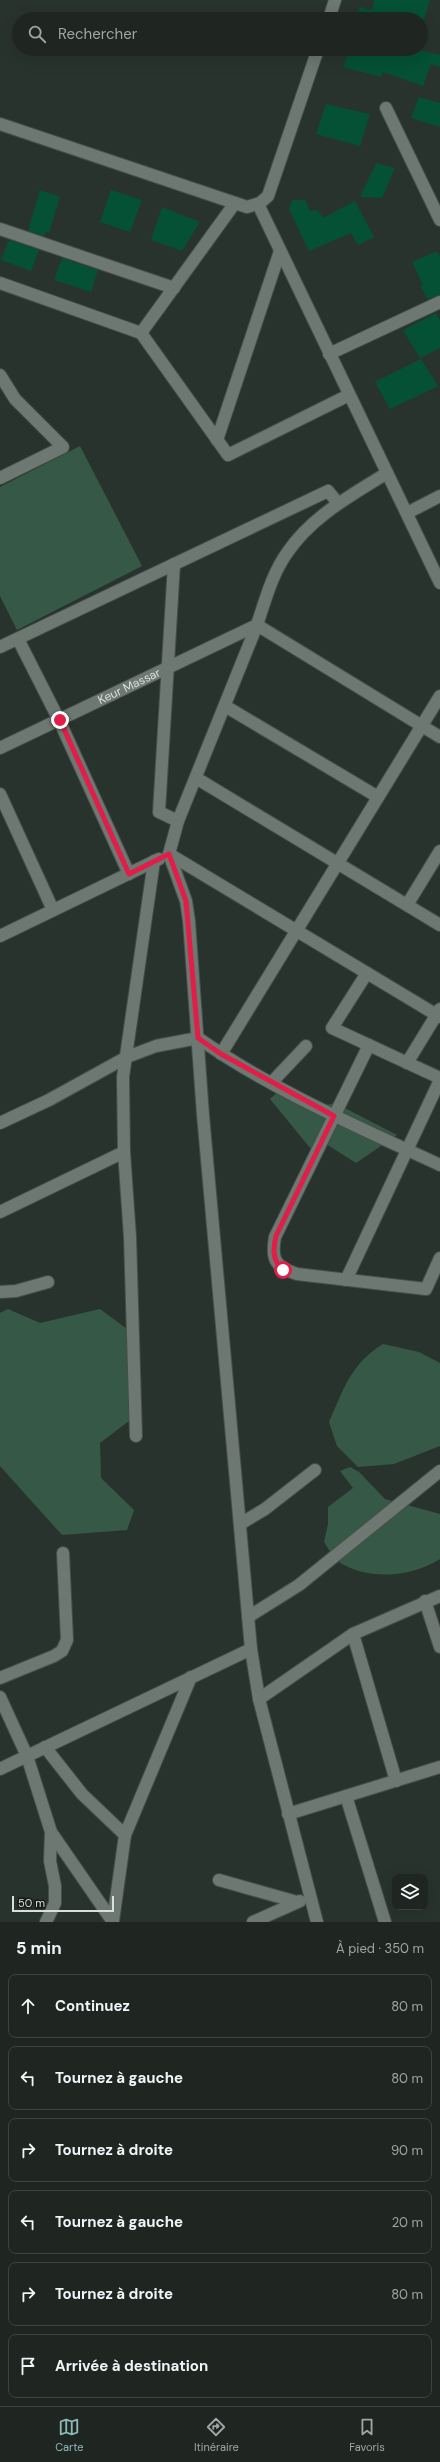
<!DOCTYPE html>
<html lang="fr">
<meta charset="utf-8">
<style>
body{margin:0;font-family:"DM Sans",sans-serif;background:#272e2a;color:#f1f3f6}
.controls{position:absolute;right:12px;bottom:12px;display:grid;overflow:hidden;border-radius:8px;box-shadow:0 4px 16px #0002}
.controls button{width:36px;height:36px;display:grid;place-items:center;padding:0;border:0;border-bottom:1px solid #3c4340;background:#1f2622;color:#f1f3f6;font:20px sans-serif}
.scale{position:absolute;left:12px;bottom:10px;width:102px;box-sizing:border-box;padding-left:4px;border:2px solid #d9dfdc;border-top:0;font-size:11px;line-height:14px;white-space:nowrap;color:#d9dfdc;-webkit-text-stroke:3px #151a17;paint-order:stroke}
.stop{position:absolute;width:12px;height:12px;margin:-9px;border:3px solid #e11d48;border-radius:50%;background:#fff}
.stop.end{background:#e11d48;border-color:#fff;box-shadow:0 1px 4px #0008}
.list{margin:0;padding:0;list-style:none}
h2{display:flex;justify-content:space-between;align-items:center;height:52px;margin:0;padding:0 16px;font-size:17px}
h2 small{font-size:13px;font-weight:400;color:#a1a5a5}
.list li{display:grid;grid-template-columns:26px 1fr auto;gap:12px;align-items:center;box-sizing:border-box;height:64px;margin:0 8px 8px;padding:0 8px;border:1px solid #3c4340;border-radius:8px}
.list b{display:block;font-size:15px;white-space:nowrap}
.list em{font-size:13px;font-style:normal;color:#a1a5a5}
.icon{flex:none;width:22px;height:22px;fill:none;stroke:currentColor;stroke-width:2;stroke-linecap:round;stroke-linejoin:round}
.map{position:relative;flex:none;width:440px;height:1922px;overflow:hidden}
.search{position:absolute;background:#1f2622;box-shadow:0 4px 16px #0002;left:12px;right:12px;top:12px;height:44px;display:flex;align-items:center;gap:10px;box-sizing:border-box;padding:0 14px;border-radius:22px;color:#a1a5a5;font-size:15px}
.sheet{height:484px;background:#1f2622}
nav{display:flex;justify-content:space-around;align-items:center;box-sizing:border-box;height:56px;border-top:1px solid #3c4340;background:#1f2622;font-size:11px;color:#a1a5a5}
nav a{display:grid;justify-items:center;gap:2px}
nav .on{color:#8bbbb9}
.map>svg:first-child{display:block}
.green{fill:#365947}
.building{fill:#045135}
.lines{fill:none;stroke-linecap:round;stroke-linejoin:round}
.minor-casing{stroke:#464e49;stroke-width:14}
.minor{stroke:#6d7872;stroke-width:12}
.route{stroke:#e11d48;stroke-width:5}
.labels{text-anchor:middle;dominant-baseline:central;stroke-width:3;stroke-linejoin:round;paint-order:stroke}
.street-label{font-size:12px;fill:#d9dfdc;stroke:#151a17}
</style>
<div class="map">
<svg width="440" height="1922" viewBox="0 0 440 1922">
<rect width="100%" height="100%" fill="#29332e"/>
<g class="green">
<polygon points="80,446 142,566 17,630 0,596 0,487"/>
<polygon points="282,1088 309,1109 335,1103 397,1135 356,1163 320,1140 316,1148 311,1149 270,1099"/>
<polygon points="8,1309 40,1323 100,1309 131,1332 142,1411 100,1443 101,1478 134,1510 127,1530 62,1535 0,1466 0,1313"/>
<path d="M383,1344L419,1352L440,1363V1446L394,1464L358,1467L337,1446L329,1422C344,1388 351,1364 383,1344Z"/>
<path d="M350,1467L359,1472L385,1499L440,1514V1559C412,1577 368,1581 339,1562C333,1558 328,1548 324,1542L328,1524V1507L353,1488L340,1471Z"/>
</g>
<g class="building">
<polygon points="374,0 430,0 424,19 356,19 360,7 372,10"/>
<polygon points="350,49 415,49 440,55 440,67 431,64 423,86 383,72 381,77 343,67"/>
<polygon points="419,97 440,103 440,127 411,118"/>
<polygon points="326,104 370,114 360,146 316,134"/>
<polygon points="376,163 395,168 382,198 360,197"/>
<polygon points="40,190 60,197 49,233 46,232 44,236 28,231"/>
<polygon points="111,190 142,200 130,232 100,222"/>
<polygon points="292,200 305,200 310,211 318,210 323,218 355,201 374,237 358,245 351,233 309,251 289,209"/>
<polygon points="162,207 200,222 182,251 151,240"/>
<polygon points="9,240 39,250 31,271 1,260"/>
<polygon points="437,251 440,257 440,295 428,299 420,286 423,285 412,262"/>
<polygon points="62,258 98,270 91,292 54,280"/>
<polygon points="436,313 440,320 440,348 420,358 403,330"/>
<polygon points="421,359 438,386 390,409 375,382"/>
</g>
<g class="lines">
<g class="minor-casing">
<g id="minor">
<polyline points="329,19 335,0"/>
<polyline points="386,108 440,220"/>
<polyline points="0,124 247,207 260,203 268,196 318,49"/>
<polyline points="258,204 440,583"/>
<polyline points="0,229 174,288"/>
<polyline points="0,283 141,333 228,455 349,395"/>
<polyline points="141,333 235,203"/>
<polyline points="329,354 440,302"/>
<polyline points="0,375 15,399 63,447 0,478"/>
<polyline points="217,440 280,251"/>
<polyline points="407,513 440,496"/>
<polyline points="174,564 159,812 178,821"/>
<polyline points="18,639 59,720 129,874"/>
<polyline points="0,647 328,491 338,503"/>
<polyline points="225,706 378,797"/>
<path id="s1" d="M0,748L257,625L440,737"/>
<polyline points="196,778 440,925"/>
<polyline points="0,794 53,910"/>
<polyline points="169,854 440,1017"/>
<polyline points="407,905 440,851"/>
<polyline points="0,936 159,859"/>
<polyline points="367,973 332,1028 440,1078"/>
<path d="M369,1045L275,1237C271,1259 275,1267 297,1274L426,1289L440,1258"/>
<polyline points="221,1054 440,696"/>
<polyline points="407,1063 440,1009"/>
<polyline points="272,1082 306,1046"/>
<path d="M0,1123L49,1100L127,1057L156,1046L198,1038C272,1090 358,1127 440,1165"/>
<polyline points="0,1212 124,1152"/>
<polyline points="346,1280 440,1080"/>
<polyline points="0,1292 16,1291 48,1282"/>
<polyline points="136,1436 130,1237 124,1152 123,1077 154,861"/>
<polyline points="240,1524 265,1509 315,1470"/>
<polyline points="425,1601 440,1647"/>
<polyline points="248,1617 299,1585 440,1471"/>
<polyline points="353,1634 396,1781"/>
<polyline points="0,1678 54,1656 62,1651 67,1640 63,1553"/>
<polyline points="0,1697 27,1756 51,1832 113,1922"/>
<polyline points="259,1699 353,1634 440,1596"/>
<polyline points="45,1747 82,1794 125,1835"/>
<polyline points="0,1769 251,1649"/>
<polyline points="346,1796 385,1922"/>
<polyline points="288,1814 440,1767"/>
<polyline points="219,1880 297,1902"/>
<polyline points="113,1921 125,1835 191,1677"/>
<polyline points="46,1922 55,1903 55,1886 50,1861 51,1832"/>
<polyline points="253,1922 300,1901"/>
<path d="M317,1922L259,1699L251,1649L203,1115L189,921L186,901L169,854L178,821L257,625C265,601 272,574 287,553C311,517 350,496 387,473"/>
</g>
</g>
<use href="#minor" class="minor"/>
</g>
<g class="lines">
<path class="route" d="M60,720L129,874L169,854L186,901L198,1038L221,1054L334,1116L276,1236C273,1249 272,1260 283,1270"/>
</g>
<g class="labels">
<g class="street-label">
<text stroke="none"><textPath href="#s1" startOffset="143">Keur Massar</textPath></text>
</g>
</g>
</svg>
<div class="controls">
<button><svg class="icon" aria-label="layers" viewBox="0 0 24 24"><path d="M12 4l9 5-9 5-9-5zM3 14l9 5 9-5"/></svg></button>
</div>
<div class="scale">50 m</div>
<div class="stop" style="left:283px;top:1270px"></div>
<div class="stop end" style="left:60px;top:720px"></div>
<div class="search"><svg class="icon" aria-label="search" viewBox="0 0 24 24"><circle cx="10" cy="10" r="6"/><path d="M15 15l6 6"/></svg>Rechercher</div>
</div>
<section class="sheet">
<h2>5 min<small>À pied · 350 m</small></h2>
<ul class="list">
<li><svg class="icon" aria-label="ahead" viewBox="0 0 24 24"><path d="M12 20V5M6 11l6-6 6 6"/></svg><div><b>Continuez</b></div><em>80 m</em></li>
<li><svg class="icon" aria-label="left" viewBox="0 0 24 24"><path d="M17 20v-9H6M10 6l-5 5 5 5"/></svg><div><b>Tournez à gauche</b></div><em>80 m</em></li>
<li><svg class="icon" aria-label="right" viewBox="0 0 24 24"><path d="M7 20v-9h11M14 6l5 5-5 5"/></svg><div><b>Tournez à droite</b></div><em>90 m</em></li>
<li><svg class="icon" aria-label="left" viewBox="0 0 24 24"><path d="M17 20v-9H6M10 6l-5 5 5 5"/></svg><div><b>Tournez à gauche</b></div><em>20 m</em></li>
<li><svg class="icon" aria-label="right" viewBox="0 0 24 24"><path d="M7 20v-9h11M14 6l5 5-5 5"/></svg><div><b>Tournez à droite</b></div><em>80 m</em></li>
<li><svg class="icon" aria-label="arrive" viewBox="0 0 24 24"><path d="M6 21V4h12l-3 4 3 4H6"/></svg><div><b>Arrivée à destination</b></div></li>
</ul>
</section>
<nav>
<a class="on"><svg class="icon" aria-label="map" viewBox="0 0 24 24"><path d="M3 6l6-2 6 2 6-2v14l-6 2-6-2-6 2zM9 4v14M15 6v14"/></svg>Carte</a>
<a><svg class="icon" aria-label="directions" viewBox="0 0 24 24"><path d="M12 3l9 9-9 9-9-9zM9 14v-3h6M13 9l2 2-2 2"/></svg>Itinéraire</a>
<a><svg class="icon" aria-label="saved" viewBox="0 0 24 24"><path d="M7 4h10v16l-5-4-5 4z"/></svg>Favoris</a>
</nav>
